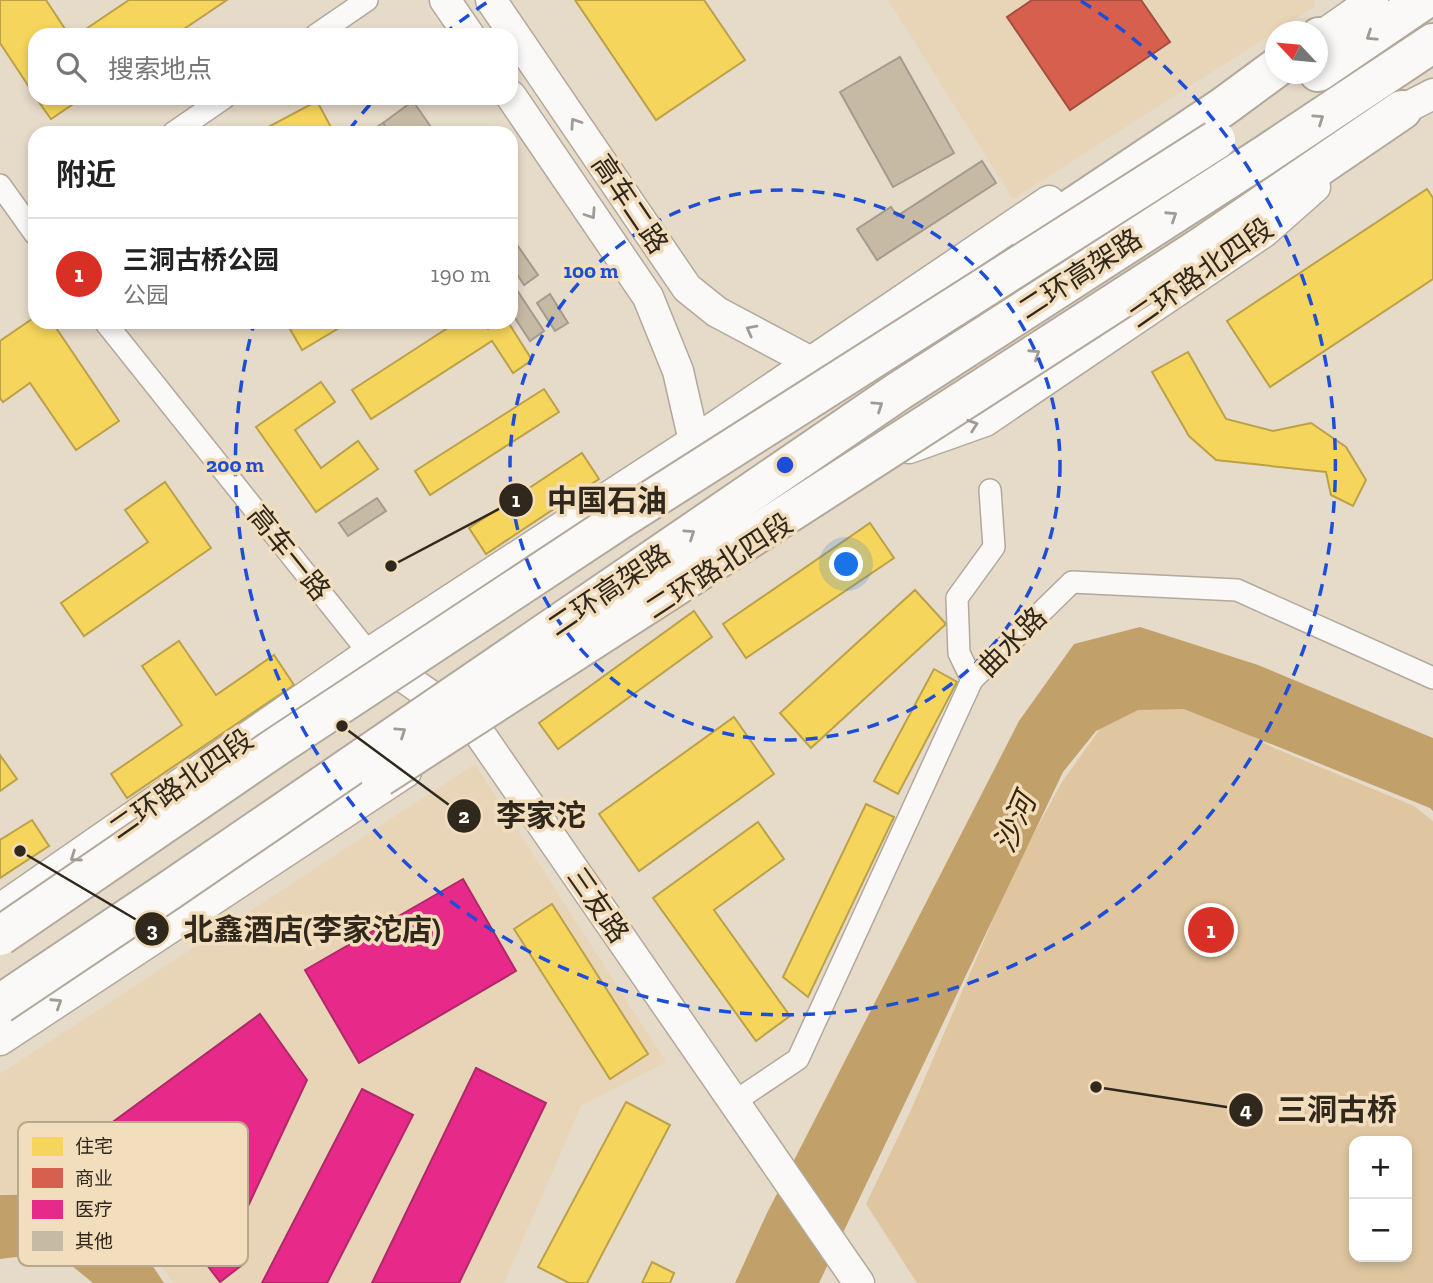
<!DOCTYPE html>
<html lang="zh">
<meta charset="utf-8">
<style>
body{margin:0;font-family:"Zilla Slab","Noto Sans SC",serif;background:#f6f6f6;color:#222}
.controls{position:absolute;right:21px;bottom:21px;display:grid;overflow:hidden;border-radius:14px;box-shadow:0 4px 10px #0003}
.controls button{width:63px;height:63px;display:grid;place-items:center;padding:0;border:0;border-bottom:2px solid #e0e0e0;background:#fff;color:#222;font:35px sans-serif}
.compass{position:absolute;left:1265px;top:21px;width:63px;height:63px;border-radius:50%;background:#fff;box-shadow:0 4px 10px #0003;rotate:296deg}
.you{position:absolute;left:847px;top:565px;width:24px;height:24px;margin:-18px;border:5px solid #fff;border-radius:50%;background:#1a73e8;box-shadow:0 0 0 10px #1a73e833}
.badge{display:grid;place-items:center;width:46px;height:46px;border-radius:50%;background:#d93025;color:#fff;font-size:23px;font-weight:700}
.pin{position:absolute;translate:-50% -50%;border:4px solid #fff;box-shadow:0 2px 7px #0006}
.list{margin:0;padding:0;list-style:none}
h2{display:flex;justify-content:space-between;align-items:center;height:91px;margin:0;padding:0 28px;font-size:30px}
h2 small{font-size:23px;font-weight:400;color:#767676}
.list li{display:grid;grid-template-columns:46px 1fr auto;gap:21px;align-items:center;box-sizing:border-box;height:112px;padding:0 28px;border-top:2px solid #e0e0e0}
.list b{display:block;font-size:26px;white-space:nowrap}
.list p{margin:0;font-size:23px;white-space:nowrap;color:#767676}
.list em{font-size:23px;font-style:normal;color:#767676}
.icon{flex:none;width:38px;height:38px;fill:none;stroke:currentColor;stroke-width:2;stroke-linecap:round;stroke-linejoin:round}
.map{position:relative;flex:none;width:1433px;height:1283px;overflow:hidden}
.search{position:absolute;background:#fff;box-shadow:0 4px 10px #0003;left:28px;top:28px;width:490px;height:77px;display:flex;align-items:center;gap:18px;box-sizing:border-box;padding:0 24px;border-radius:21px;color:#767676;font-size:26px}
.panel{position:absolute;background:#fff;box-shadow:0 4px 10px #0003;left:28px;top:126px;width:490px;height:203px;border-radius:21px}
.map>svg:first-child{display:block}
.built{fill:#e8d5b8}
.green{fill:#dfc6a0;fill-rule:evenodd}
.water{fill:#c1a06a}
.homes{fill:#f6d55c;stroke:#bba149;stroke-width:2}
.shops{fill:#d6604d;stroke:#a44f3e;stroke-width:2}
.health{fill:#e7298a;stroke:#b02969;stroke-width:2}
.building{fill:#c7baa4;stroke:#a49b8e;stroke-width:2}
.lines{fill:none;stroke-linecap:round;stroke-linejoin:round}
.street-casing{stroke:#b2a99c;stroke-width:24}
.secondary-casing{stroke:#b2a99c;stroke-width:33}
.highway-casing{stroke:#b2a99c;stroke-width:42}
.street{stroke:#fbf9f7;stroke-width:21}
.secondary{stroke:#fbf9f7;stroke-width:30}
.highway{stroke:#fbf9f7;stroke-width:38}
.highway-bridge-casing{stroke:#b2a99c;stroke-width:42;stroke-linecap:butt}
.highway-bridge{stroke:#fbf9f7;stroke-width:38}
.oneway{stroke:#a09b94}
.ring{fill:none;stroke:#1d4ed8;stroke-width:3.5;stroke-dasharray:12 9}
.labels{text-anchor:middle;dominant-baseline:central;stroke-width:7;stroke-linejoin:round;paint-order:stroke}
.street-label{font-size:28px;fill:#30281c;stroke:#f2ddbd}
.water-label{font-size:30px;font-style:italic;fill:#372506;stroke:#f2ddbd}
.key{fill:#f2ddbd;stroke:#b8a78d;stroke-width:2}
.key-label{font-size:19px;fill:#30281c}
.centre{fill:#1d4ed8;stroke:#f2ddbd;stroke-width:3.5}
.ring-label{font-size:21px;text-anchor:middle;font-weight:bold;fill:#1d4ed8;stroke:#f2ddbd;stroke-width:7;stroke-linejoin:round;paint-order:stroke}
.leader{fill:none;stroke:#30281c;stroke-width:2.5}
.callout-dot{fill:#30281c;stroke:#f2ddbd;stroke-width:2.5}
.mark-label{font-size:21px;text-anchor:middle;font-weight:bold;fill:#fff}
.callout-label{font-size:30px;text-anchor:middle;font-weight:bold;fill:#30281c;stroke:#f2ddbd;stroke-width:7;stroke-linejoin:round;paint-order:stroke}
</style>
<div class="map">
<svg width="1433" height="1283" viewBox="0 0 1433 1283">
<rect width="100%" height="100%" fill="#e6dac9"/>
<g class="built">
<polygon points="888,0 1315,0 1314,7 1013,199"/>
<polygon points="475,764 666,1062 581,1106 504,1283 173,1283 167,1273 118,1227 43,1198 0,1193 0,1074"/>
</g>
<path class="green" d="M1176,697L1274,748L1414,806L1433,821V1283H917L866,1204L911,1110L1017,864L1062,782L1112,712ZM1354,1141H1407V1257H1354Z"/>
<g class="water">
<polygon points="1140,627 1258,665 1433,738 1433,811 1430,808 1184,709 1138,710 1096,731 1063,772 819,1283 735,1283 767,1213 1019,721 1074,644"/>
<polygon points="85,1194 152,1265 164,1283 93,1283 55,1252 0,1259 0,1195"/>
</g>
<g class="homes">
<polygon points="0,0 46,0 69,35 35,35 35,96 0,43"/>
<polygon points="129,0 227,0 175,35 77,35"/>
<polygon points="575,0 704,0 745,60 656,120"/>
<polygon points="36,98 82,98 51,119"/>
<polygon points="317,101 334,133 257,133"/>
<polygon points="1427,189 1433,198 1433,279 1270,387 1227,321"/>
<polygon points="35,317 35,322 52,322 119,421 76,450 30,383 3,402 0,398 0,341"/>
<polygon points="286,322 349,322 302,350"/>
<polygon points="457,322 483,322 488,329 499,322 508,322 532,360 513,373 492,341 371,419 352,390"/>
<polygon points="1188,352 1226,419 1273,431 1311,423 1346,447 1366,480 1353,506 1331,495 1326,472 1216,460 1189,436 1152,372"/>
<polygon points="321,382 335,402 295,430 321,468 358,441 378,469 316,512 256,427"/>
<polygon points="544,389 559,412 430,495 415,471"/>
<polygon points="582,453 599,479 486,554 469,528"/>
<polygon points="165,482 211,548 84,636 61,603 148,542 125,510"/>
<polygon points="870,523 894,558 746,658 723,624"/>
<polygon points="915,590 946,624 811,748 780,713"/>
<polygon points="694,611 712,637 558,749 539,723"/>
<polygon points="179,641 216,695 274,655 294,685 127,798 111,774 182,725 142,666"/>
<polygon points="934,669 957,682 898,794 874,781"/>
<polygon points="734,717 774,774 639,871 599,814"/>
<polygon points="0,755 17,779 0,791"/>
<polygon points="866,804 894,817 808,997 783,977"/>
<polygon points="32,820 49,846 0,878 0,840"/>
<polygon points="758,822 784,859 714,910 790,1016 756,1041 653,898"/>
<polygon points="552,904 648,1054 610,1079 514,929"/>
<polygon points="626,1102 670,1125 587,1283 569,1283 538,1267"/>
<polygon points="652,1262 674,1273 670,1283 642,1283"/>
</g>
<polygon class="shops" points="1032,0 1141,0 1170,42 1070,110 1007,17"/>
<g class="health">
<polygon points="463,879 516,971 359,1063 305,970"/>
<polygon points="260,1014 307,1080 243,1217 84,1143"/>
<polygon points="476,1068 546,1103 459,1283 372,1283"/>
<polygon points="362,1089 413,1115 327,1283 262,1283"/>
<polygon points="212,1227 242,1265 220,1282 191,1244"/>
</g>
<g class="building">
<polygon points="900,57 954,153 893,187 840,92"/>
<polygon points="413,101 435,133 390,133 383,123"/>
<polygon points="383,123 390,133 368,133 368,132"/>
<polygon points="982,161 996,183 877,260 857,229 891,207 897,216"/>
<polygon points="511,236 538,275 524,285 511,265"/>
<polygon points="511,281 544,331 530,341 511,312"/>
<polygon points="550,294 568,323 555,331 537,303"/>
<polygon points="377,498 386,511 348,536 339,523"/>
</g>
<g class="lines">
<g class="street-casing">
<g id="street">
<polyline points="316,35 367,0"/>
<polyline points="173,133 224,98"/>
<polyline points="0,185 35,234"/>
<polyline points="105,322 369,653"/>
<polyline points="972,680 959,653 957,598 994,547 990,490"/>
<polyline points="734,1102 798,1059 972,680 1072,582 1237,590 1433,678"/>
</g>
</g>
<g class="secondary-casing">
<g id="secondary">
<polyline points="445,0 469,35"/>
<polyline points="491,0 687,288 717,312 811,362"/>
<polyline points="1318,38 1373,0"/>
<polyline points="511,96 648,297 678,371 694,441"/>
<polyline points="1386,124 1402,110 1433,94"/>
<polyline points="909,448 985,421 1264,232 1315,187"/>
<polyline points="378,659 475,727 859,1283"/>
<polyline points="0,909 369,653 694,441 1049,201"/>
<polyline points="0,1040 406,772"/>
</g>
</g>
<g class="highway-casing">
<g id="highway">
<polyline points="1318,38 1319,37"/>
<polyline points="1318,72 1424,0"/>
<polyline points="1262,157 1433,43"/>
<polyline points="1030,236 1223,107 1276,68"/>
<polyline points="1198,249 1402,110"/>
</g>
</g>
<use href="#street" class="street"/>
<use href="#secondary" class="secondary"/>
<use href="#highway" class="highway"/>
<g class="highway-bridge-casing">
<g id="highway-bridge">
<polyline points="380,777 1198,249"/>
<polyline points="0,936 276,747 621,519 1216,140"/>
<polyline points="0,1004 167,892 899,391 1262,157"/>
</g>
</g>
<use href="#highway-bridge" class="highway-bridge"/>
</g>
<defs><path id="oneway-chevron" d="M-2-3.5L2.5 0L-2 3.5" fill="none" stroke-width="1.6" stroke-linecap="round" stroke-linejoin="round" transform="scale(1.75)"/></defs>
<g class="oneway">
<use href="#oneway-chevron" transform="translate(1371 36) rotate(146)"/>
<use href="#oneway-chevron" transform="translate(1319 119) rotate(-34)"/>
<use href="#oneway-chevron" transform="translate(575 123) rotate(-124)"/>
<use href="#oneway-chevron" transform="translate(591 214) rotate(56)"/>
<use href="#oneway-chevron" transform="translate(1172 216) rotate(-33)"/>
<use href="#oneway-chevron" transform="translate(751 330) rotate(-152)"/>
<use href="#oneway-chevron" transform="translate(1035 354) rotate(-33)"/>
<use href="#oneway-chevron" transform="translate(878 406) rotate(-34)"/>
<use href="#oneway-chevron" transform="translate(973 425) rotate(-19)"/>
<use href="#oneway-chevron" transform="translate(690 534) rotate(-34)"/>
<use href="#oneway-chevron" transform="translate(401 732) rotate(-34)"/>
<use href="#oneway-chevron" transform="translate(75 857) rotate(145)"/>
<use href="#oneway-chevron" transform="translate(57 1003) rotate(-33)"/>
</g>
<g class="ring">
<circle cx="785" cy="465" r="275"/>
<path d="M349 130A550 550 0 0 1 373 101M443 35A550 550 0 0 1 489 1M1081 1A550 550 0 1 1 254 323"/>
</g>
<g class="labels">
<g class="street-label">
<text transform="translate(630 204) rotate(56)">高车二路</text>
<text transform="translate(1201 273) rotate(-35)">二环路北四段</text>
<text transform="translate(1080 274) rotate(-33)">二环高架路</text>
<text transform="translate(289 553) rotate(51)">高车一路</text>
<text transform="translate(719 566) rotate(-33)">二环路北四段</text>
<text transform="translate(609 590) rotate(-34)">二环高架路</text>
<text transform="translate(1012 642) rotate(-45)">曲水路</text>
<text transform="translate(181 784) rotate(-35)">二环路北四段</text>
<text transform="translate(598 905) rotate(55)">三友路</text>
</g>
<g class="water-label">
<text transform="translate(1015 823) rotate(-66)">沙河</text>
</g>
</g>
<rect x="18" y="1122" width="230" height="144" rx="10" class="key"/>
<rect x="32" y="1137" width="31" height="19" fill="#f6d55c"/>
<rect x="32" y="1168" width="31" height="20" fill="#d6604d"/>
<rect x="32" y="1200" width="31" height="19" fill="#e7298a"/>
<rect x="32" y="1231" width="31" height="20" fill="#c7baa4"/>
<g class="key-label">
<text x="75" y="1153">住宅</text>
<text x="75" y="1185">商业</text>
<text x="75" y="1216">医疗</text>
<text x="75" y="1248">其他</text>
</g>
<circle cx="785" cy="465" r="10" class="centre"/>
<g class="ring-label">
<text x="591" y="278">100 m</text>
<text x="235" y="472">200 m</text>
</g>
<path class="leader" d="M391 566L516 500M342 726L464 816M20 851L152 929M1096 1087L1246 1110"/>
<g class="callout-dot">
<circle cx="391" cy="566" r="7"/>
<circle cx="342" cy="726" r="7"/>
<circle cx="20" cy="851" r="7"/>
<circle cx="1096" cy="1087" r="7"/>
<circle cx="516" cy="500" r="18"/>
<circle cx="464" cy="816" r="18"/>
<circle cx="152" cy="929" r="18"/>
<circle cx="1246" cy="1110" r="18"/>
</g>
<g class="mark-label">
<text x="516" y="507">1</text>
<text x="464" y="823">2</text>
<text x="152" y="937">3</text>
<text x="1246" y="1117">4</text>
</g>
<g class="callout-label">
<text x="607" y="511">中国石油</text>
<text x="541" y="826">李家沱</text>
<text x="312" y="940">北鑫酒店(李家沱店)</text>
<text x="1337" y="1120">三洞古桥</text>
</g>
</svg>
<div class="controls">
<button>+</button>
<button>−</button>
</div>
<svg class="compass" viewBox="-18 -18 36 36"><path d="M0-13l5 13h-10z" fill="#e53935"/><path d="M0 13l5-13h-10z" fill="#767676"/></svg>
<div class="you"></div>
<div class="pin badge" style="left:1211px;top:930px">1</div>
<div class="search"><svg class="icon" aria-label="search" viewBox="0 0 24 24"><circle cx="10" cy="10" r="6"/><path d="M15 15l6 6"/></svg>搜索地点</div>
<section class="panel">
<h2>附近<small></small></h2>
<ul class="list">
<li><span class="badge">1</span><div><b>三洞古桥公园</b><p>公园</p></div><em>190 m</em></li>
</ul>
</section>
</div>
